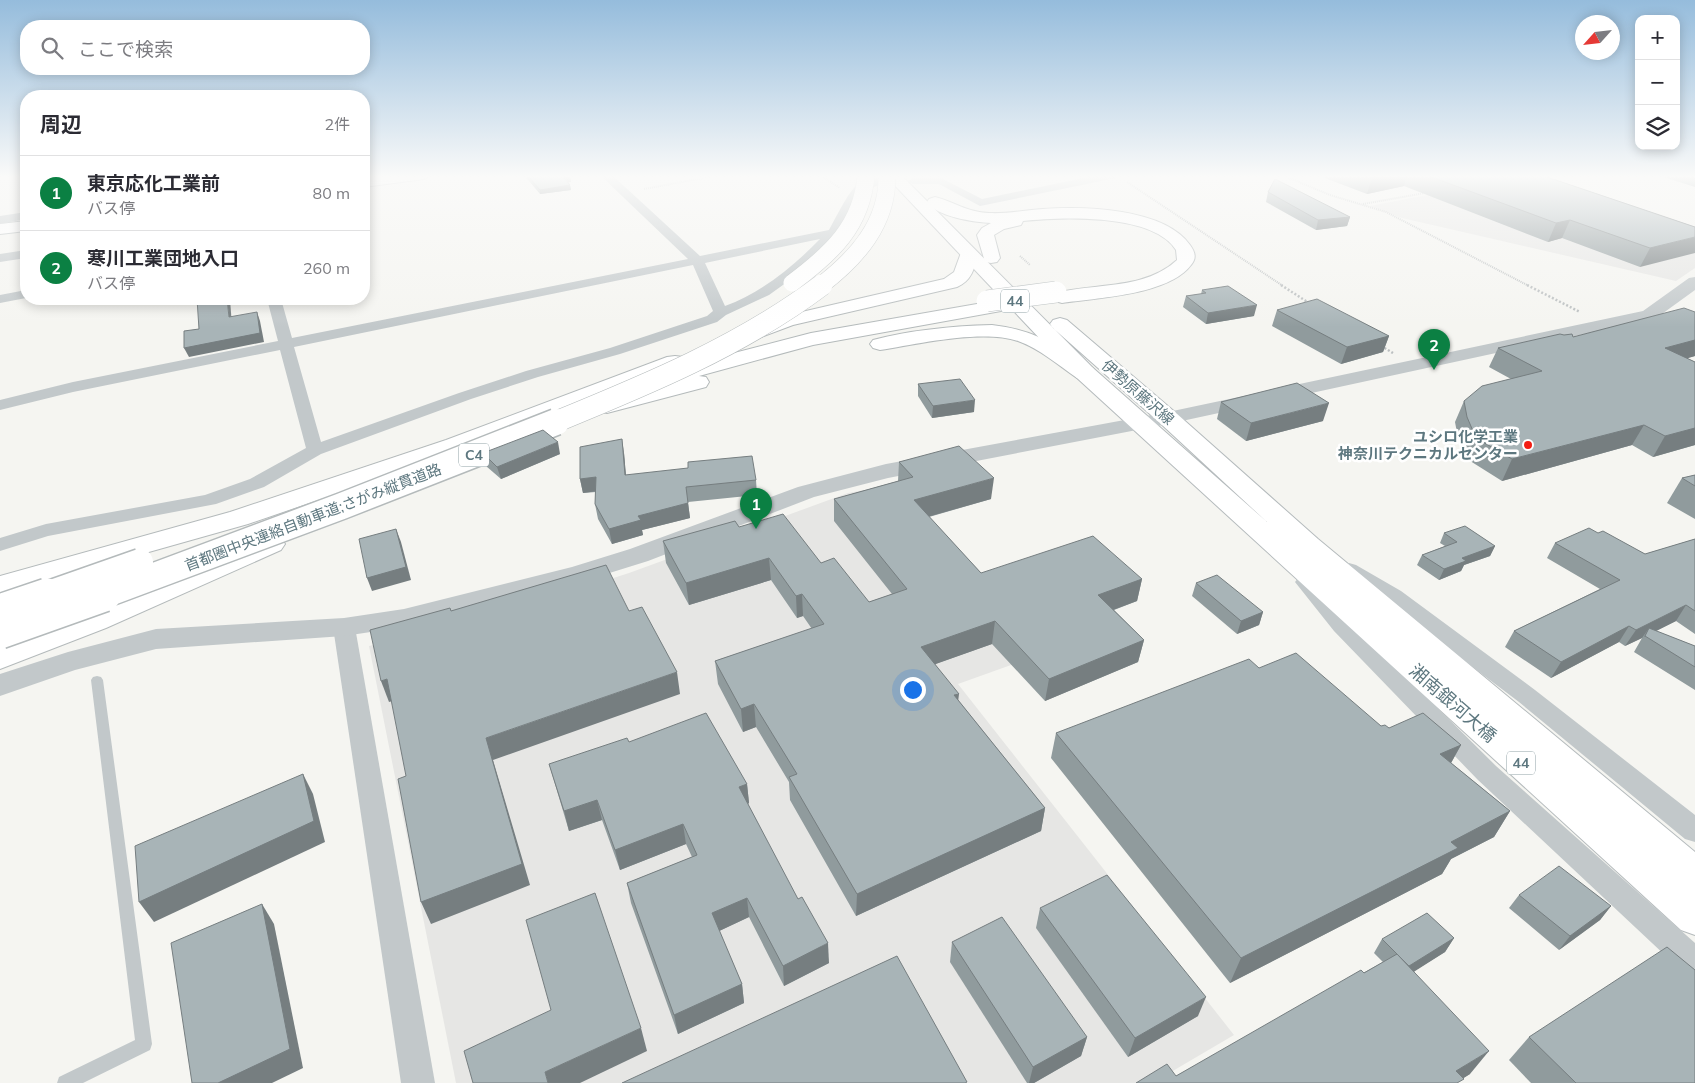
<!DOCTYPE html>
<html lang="ja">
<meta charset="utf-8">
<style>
body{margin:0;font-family:Mulish,"Noto Sans JP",sans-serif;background:#f2f2f3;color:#2b2b33}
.controls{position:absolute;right:15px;top:15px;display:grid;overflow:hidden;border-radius:10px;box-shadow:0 2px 12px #0003}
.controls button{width:45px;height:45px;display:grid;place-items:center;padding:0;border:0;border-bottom:1px solid #e1e1e2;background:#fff;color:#2b2b33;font:25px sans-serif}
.compass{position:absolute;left:1575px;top:15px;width:45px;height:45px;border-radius:50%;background:#fff;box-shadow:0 2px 12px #0003;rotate:243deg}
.you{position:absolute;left:912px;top:689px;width:18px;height:18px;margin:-12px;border:4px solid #fff;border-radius:50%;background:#1a73e8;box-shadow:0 0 0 8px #1a73e833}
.badge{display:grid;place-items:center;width:32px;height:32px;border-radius:50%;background:#0b8043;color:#fff;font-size:16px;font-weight:700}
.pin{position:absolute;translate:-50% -41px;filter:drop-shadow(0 1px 2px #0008)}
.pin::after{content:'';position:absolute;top:26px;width:18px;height:15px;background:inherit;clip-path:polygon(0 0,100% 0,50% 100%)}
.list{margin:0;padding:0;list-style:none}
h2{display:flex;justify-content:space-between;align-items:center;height:65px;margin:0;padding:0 20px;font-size:21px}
h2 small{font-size:16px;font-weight:400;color:#7c7c81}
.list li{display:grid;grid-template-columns:32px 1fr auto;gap:15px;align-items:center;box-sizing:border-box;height:75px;padding:0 20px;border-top:1px solid #e1e1e2}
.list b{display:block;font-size:19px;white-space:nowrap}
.list p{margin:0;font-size:16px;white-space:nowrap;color:#7c7c81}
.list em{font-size:16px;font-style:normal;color:#7c7c81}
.icon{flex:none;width:28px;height:28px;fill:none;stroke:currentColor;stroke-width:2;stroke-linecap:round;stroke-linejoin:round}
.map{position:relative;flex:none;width:1695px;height:1083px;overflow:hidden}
.search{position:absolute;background:#fff;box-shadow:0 2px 12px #0003;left:20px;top:20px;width:350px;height:55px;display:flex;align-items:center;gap:12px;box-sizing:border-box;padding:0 18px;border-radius:20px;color:#7c7c81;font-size:19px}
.panel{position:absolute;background:#fff;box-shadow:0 2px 12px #0003;left:20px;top:90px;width:350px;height:215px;border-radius:20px}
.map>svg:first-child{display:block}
.built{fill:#e6e6e4}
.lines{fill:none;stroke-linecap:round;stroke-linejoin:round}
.primary-casing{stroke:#b5bbbd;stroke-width:2}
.motorway-casing{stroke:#b4babb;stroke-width:2}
.path-far1{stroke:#bbbfc0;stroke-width:2;stroke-dasharray:1 1;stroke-linecap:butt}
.path{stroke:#bbbfc0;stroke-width:2.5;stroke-dasharray:2 2;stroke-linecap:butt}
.service{fill:#c2c8ca;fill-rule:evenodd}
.minor{fill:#c2c8ca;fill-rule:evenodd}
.tertiary{fill:#c2c8ca;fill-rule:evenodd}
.primary{fill:#fff;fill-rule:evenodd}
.motorway{fill:#fff;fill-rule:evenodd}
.motorway-bridge-far3-casing{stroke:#b4babb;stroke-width:18;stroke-linecap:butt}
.motorway-bridge-far2-casing{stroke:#b4babb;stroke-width:22;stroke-linecap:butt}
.motorway-bridge-far1-casing{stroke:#b4babb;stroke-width:29;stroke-linecap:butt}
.motorway-bridge-casing{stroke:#b4babb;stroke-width:36;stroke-linecap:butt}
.motorway-bridge-far3{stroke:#fff;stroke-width:17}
.motorway-bridge-far2{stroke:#fff;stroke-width:21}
.motorway-bridge-far1{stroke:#fff;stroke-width:26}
.motorway-bridge{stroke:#fff;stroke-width:33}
.wall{fill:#909b9d}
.shaded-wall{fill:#767e80}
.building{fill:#a8b4b7;stroke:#767e80}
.poi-dot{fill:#f31d13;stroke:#fff;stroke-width:2}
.labels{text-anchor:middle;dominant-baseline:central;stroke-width:5;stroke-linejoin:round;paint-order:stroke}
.shield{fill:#fff;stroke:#8ea0a5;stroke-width:1}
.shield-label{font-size:14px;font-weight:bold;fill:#5d777f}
.street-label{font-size:15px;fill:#5d777f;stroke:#fff}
.poi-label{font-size:15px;font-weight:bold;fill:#5d777f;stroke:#fff;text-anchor:end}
.near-street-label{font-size:18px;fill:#5d777f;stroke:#fff}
</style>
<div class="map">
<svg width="1695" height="1083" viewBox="0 0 1695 1083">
<rect width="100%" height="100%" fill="#f5f5f1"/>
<g class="built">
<polygon points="1448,191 1695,239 1695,268 1676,281 1402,218 1370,206"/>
<polygon points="897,484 1050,651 958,684 1234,1035 1171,1072 1178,1083 456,1083 369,646 511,611 629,573 848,493"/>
</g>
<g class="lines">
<g class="primary-casing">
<g id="primary">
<polygon points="387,175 431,175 424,179 364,187 364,179"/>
<polygon points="885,175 901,175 1093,368 1267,522 1160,423 1053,328 1050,324 1053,320 1060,318 1067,320 1176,413 1318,539 1695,852 1695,935 1681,930 1077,378"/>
<polygon points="26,221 26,231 0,234 0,224"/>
</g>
</g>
<g class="motorway-casing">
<g id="motorway">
<path d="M935,197C955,202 966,212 989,213C1007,214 1025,210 1043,209C1083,206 1164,208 1190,245C1195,252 1197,258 1191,265C1169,295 1096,298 1062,303L1055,301L1052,297L1055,293C1095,283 1145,290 1177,260L1176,250C1153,213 1060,217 1023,221L1021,225L1004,229L994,235L1000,258L997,262L991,263L985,262L977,235L982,228L991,223C974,222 937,217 927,202L929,199Z"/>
<path d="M968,249L974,250L977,254C975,269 971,281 957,287L793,325L753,340L746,338L743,334L746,330L780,317L944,279L954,272L962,250Z"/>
<polygon points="994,301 1001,303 1004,307 1001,311 813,345 699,376 706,377 709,382 706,387 607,413 599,411 596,406 599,401 672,382 665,381 662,376 664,374 464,450 248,524 0,594 0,576 230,512 446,440 667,357 675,356 683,357 686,362 680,367 811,333"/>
<path d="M992,325C1037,330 1056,346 1093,368L1096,373L1093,378L1085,380L1077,378C1058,365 1040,349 1018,341C982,329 918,344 880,350L873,348L870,344L873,340C911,330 953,326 992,325Z"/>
<polygon points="271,535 281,538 285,544 281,550 106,628 0,669 0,646 84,614"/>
</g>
</g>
<g class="path-far1">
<polyline points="820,175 840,188"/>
<polyline points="1282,175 1330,195 1386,212 1529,286"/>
<polyline points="1127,182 1283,286"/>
<polyline points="644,189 720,175"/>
<polyline points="1363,204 1425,193"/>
<polyline points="1020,256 1030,265"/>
</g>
<g class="path">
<polyline points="1281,285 1309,303"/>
<polyline points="1527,285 1580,312"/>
<polyline points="1381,346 1393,353"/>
</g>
<polygon class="service" points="97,676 101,677 103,680 152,1044 150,1050 83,1083 57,1083 59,1077 135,1040 91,680 93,677"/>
<g class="minor">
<path d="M600,175H612L700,256L829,230C834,221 849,191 856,186C867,179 886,175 899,176L900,178L899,180L879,185L863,191L837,236L808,267L769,295L726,315L717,322L620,354L538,377L471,399L321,454L264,487L216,504L48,536L0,551V538L46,524L205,495L250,479L306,448L280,350L73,392L0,410V400L73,382L278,341L267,299H281L292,338L688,259ZM820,239C793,267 762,292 725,306L705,263ZM693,265L713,311L707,316L610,348L526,371L459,393L321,442L294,347Z"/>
<polygon points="1098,175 1121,175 1116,178 980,206 939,184 913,184 908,181 913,178 941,178 982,199"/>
<polygon points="26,212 26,219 0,224 0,216"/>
<polygon points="26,250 26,258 0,262 0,254"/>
<polygon points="26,290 26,298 0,303 0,295"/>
<polygon points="1349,563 1356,565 1401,591 1535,690 1695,815 1695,842 1685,839 1519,702 1385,601 1342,575 1339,570 1342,565"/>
<polygon points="1306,575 1313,577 1350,621 1496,766 1695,943 1695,977 1684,973 1478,780 1334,631 1295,582 1299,577"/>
<polygon points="344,619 352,622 355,627 435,1083 401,1083 333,627 336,622"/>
</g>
<polygon class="tertiary" points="1695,277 1695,290 1655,319 1649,320 1168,424 888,478 814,497 648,561 587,580 404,627 344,636 156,649 75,670 0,696 0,674 68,652 156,629 344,618 404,609 572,567 630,549 798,487 886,464 1168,412 1643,311 1689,278"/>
<use href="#primary" class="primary"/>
<use href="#motorway" class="motorway"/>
<g class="motorway-bridge-far3-casing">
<g id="motorway-bridge-far3">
<path d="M792,283C831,254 862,226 866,175"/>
<path d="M820,286C857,258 888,223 887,175"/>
</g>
</g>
<g class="motorway-bridge-far2-casing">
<g id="motorway-bridge-far2">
<polyline points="987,301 1056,292"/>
<path d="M553,423C646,385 741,346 822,285"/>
</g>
</g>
<g class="motorway-bridge-far1-casing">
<g id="motorway-bridge-far1">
<polyline points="43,596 140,562"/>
<polyline points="101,596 342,506 556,422"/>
</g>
</g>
<g class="motorway-bridge-casing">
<g id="motorway-bridge">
<polyline points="0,611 47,595"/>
<polyline points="0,632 104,595"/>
</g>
</g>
<use href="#motorway-bridge-far3" class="motorway-bridge-far3"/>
<use href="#motorway-bridge-far2" class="motorway-bridge-far2"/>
<use href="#motorway-bridge-far1" class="motorway-bridge-far1"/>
<use href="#motorway-bridge" class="motorway-bridge"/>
</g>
<g class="wall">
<polygon points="524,175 568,175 570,177 571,182 568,182 570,185 571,190 540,194"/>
<polygon points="1317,175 1541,175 1695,227 1640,267 1562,238 1548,242 1404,186 1367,194"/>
<polygon points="1657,175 1695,175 1695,187"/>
<polygon points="1268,192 1350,217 1347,226 1316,230 1266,202"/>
<polygon points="1202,290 1254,316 1206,324 1183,307 1186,296 1201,294"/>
<polygon points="1277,310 1389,336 1383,352 1341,364 1272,326"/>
<polygon points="1695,312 1695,356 1687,358 1695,362 1695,445 1653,457 1632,445 1502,481 1467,459 1458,438 1455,422 1464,401 1511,379 1489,367 1498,348 1564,335 1573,337"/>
<polygon points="918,384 974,412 932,418 918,396"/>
<polygon points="1221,402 1323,421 1246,441 1217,419"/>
<polygon points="483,453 560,454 501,479 486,466"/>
<polygon points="624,453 626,475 756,480 757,495 688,502 690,518 642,530 643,535 612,544 598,519 595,504 596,492 583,493 580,479"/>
<polygon points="899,462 991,499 929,517 981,573 1142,579 1137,601 1114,610 1144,640 1138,662 1045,701 992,644 935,664 958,700 1045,808 1041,831 856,916 790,800 789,782 756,727 743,732 718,684 715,661 812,629 803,616 797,618 771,580 689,605 666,563 663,541 739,527 821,563 869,602 892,594 834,521 834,499 898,481"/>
<polygon points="1695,475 1695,519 1667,503 1682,478"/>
<polygon points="1444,533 1495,546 1490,556 1464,565 1461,571 1439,580 1417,565 1422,555 1445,546 1440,543"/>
<polygon points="1598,533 1645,554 1695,539 1695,634 1676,621 1656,631 1695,646 1695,690 1634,652 1642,638 1625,646 1619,642 1551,678 1505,647 1514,631 1600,589 1547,558 1555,543"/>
<polygon points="1196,583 1263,612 1259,625 1237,634 1192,596"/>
<polygon points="1259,668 1381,726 1461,745 1451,763 1510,811 1494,837 1451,859 1442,874 1230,983 1051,758 1056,733"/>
<polygon points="549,764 747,784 749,803 748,804 829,963 784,986 749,917 719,931 742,984 744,1003 678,1034 631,903 627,883 692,857 686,844 620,870 602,820 569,831"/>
<polygon points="1519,895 1611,906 1600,920 1559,950 1509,908"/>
<polygon points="1040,908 1198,1016 1128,1057 1036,928"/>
<polygon points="1454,938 1445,952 1414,971 1470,1074 1463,1078 1176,1076 1383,962 1374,953 1382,939"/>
<polygon points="952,942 1087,1037 1081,1056 1034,1083 1027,1083 950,962"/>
<polygon points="1529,1037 1695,1083 1531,1083 1509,1060"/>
</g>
<g class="shaded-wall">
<polygon points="1380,175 1407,175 1404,186 1367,194 1372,177"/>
<polygon points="570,177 571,182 565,183 564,178"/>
<polygon points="570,185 571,190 540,194 540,190"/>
<polygon points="1350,217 1347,226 1316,230 1318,220"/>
<polygon points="1570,220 1562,238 1548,242 1556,223"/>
<polygon points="1695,237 1695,253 1640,267 1650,248"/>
<polygon points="227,299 230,299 232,326 229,317"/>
<polygon points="1257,305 1254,316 1206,324 1208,313"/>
<polygon points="257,312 260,321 264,342 189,357 184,348"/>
<polygon points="1389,336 1383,352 1341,364 1347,347"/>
<polygon points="1695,340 1695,356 1655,368 1665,348"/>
<polygon points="975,400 974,412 932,418 933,406"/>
<polygon points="1329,403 1323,421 1246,441 1251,423"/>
<polygon points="1644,425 1632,445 1502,481 1512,459"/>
<polygon points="1695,428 1695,445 1653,457 1665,436"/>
<polygon points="622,439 624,453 627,490 625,475"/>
<polygon points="558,442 560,454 501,479 497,467"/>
<polygon points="596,477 598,491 583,493 580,479"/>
<polygon points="994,478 991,499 913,521 914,500"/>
<polygon points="688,503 690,518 642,530 643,535 612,544 609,529 638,516"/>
<polygon points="396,529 401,542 411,580 372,591 367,578"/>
<polygon points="1495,546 1490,556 1464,565 1461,571 1439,580 1444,569 1462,558"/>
<polygon points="769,558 771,580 689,605 686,583"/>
<polygon points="1142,579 1137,601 1094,617 1098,595"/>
<polygon points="802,594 803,616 797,618 796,596"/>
<polygon points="1686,605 1676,621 1644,637 1649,628 1642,638 1625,646 1636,630"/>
<polygon points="1263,612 1259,625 1237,634 1241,621"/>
<polygon points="995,621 992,644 919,670 921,647"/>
<polygon points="1629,626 1619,642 1551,678 1561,662"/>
<polygon points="1144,640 1138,662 1045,701 1049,679"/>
<polygon points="677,672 680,694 493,760 530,885 431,924 421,902 486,738"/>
<polygon points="387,679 396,700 389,702 381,681"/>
<polygon points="959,694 956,717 954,695"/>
<polygon points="754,704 756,727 743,732 741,709"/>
<polygon points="1461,745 1447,770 1440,754"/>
<polygon points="303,774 313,794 325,842 154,922 139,902"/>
<polygon points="747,784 749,803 741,807 739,787"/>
<polygon points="597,800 602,820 569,831 564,811"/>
<polygon points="1045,808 1041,831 856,916 857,894"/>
<polygon points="1510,811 1494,837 1451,859 1442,874 1230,983 1241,958 1451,842"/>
<polygon points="683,824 686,844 620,870 615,850"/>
<polygon points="747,898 749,917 715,933 712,913"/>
<polygon points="262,904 274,924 303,1068 272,1083 218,1083"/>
<polygon points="1611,906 1600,920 1559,950 1570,936"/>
<polygon points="1454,938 1445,952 1401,980 1409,966"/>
<polygon points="828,943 829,963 784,986 783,966"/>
<polygon points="742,984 744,1003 678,1034 674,1015"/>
<polygon points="1206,997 1198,1016 1128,1057 1135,1038"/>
<polygon points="641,1028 647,1051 580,1083 548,1083 545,1072"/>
<polygon points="1087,1037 1081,1056 1034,1083 1029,1083 1033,1067"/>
<polygon points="1489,1051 1470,1074 1456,1083 1456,1071"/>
</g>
<g class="building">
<polygon points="527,175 568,175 570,177 564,178 570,185 540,190"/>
<polygon points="1368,175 1380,175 1372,177"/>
<polygon points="1426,175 1541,175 1695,227 1695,237 1650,248 1570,220 1556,223"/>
<polygon points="1275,179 1350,217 1318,220 1268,192"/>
<polygon points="1228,286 1257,305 1208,313 1186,296 1206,293 1202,290"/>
<polygon points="197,299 227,299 229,317 257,312 260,333 184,348 184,331 199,329"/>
<polygon points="1317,299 1389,336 1347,347 1277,310"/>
<polygon points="1684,308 1695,312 1695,340 1665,348 1695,362 1695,428 1665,436 1644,425 1512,459 1476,438 1467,417 1464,401 1482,386 1542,371 1498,348 1560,334 1564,335 1572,334 1573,337"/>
<polygon points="960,379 975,400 933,406 918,384"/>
<polygon points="1297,383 1329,403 1251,423 1221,402"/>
<polygon points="543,430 558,442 497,467 483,453"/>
<polygon points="622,439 625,475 688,468 688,462 752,456 756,480 686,487 688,503 638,516 641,520 609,529 595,504 596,477 580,479 580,447"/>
<polygon points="959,446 994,478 914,500 981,573 1093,536 1142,579 1098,595 1144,640 1049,679 995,621 921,647 959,694 954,695 1045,808 857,894 789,777 797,774 754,704 741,709 715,661 824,624 802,594 796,596 769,558 686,583 663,541 735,521 739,527 783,514 821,563 834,558 869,602 907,589 834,499 913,477 899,462"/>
<polygon points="1695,475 1695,486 1682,478"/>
<polygon points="1465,526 1495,546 1462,558 1466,561 1444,569 1422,555 1457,542 1444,533"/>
<polygon points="1589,528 1598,533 1603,531 1645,554 1695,539 1695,611 1686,605 1636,630 1629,626 1561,662 1514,631 1620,580 1555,543"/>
<polygon points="396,529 406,567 367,578 359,539"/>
<polygon points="606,565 629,611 642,607 677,672 486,738 522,864 421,902 398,779 406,776 387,679 381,681 370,630 450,608 451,611"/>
<polygon points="1217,575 1263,612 1241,621 1196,583"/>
<polygon points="1649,628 1695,646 1695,667 1645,636"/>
<polygon points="1296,653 1381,726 1385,725 1389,728 1423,713 1461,745 1440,754 1510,811 1451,842 1458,848 1241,958 1056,733 1249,659 1259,668"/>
<polygon points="706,713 747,784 739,787 798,899 802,897 828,943 783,966 747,898 712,913 742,984 674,1015 627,883 697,855 683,824 615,850 597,800 564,811 549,764 627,738 629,742"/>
<polygon points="303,774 314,821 139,902 135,846"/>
<polygon points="1559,866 1611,906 1570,936 1519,895"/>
<polygon points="1107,875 1206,997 1135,1038 1040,908"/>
<polygon points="595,893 641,1028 545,1072 548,1083 473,1083 464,1051 551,1010 526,920"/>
<polygon points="262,904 290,1049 218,1083 192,1083 171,943"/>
<polygon points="1427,913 1454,938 1409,966 1382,939"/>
<polygon points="1002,917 1087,1037 1033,1067 952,942"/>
<polygon points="1667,947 1695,970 1695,1083 1576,1083 1529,1037"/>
<polygon points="1397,954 1489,1051 1456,1071 1464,1079 1457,1083 1136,1083 1167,1064 1176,1076 1361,970 1364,973"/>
<polygon points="897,956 967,1082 965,1083 622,1083"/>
</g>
<linearGradient id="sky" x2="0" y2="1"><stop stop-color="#95bcdc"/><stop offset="0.54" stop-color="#fafaf9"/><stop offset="1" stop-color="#fafaf9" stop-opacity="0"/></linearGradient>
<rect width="1695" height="327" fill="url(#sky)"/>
<circle class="poi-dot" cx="1528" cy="445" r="5"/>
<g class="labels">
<g class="shield">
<rect x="1001" y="289.5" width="28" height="23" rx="4"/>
<rect x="459" y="443.5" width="30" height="23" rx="4"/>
<rect x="1507" y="751.5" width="28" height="23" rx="4"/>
</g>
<g class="shield-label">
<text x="1015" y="301">44</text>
<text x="474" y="455">C4</text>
<text x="1521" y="763">44</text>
</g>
<g class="street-label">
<text transform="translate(1138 392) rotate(41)">伊勢原藤沢線</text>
<text transform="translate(313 517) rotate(-21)">首都圏中央連絡自動車道;さがみ縦貫道路</text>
</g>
<g class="poi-label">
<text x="1518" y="436">ユシロ化学工業<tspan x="1518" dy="17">神奈川テクニカルセンター</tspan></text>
</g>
<g class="near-street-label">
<text transform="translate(1453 703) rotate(41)">湘南銀河大橋</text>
</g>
</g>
</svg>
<div class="controls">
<button>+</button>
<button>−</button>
<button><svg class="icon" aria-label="layers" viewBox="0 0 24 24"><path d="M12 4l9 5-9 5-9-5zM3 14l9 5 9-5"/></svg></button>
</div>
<svg class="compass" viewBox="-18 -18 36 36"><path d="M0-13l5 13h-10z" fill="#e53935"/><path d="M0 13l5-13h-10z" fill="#7c7c81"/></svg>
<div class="you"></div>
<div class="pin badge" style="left:756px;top:529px">1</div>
<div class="pin badge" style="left:1434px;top:370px">2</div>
<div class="search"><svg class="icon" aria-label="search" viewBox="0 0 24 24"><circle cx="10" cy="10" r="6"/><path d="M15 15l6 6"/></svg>ここで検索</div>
<section class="panel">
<h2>周辺<small>2件</small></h2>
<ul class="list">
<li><span class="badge">1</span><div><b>東京応化工業前</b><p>バス停</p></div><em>80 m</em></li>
<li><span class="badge">2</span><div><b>寒川工業団地入口</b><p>バス停</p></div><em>260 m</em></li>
</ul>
</section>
</div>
